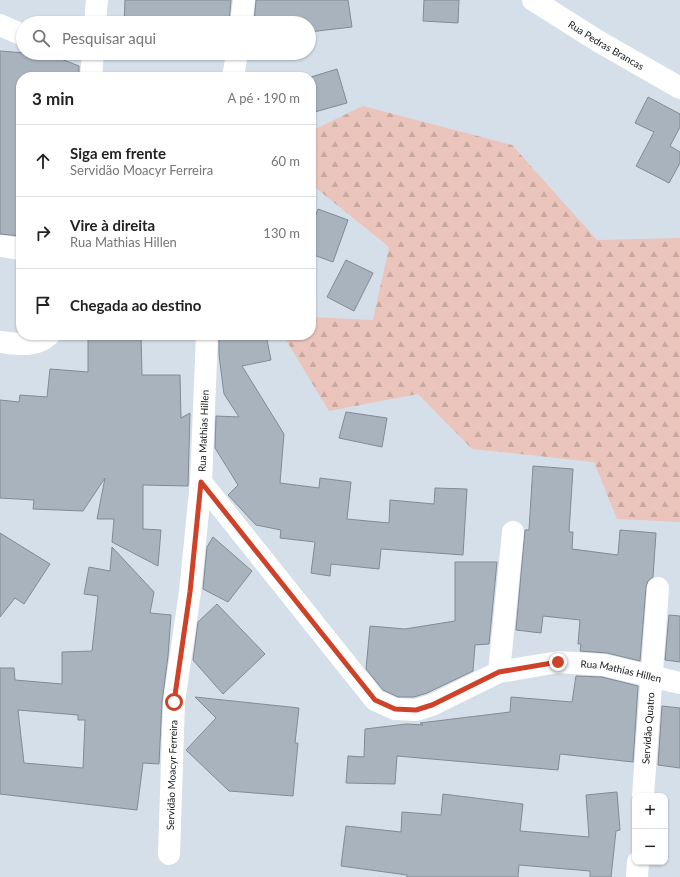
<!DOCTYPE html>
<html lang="pt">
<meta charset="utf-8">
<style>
body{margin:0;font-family:Lato,sans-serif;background:#f2f2f2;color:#222}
.controls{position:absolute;right:12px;bottom:12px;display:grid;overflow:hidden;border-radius:8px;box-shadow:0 1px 3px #0004}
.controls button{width:36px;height:36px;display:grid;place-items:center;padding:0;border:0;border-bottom:1px solid #e0e0e0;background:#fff;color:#222;font:20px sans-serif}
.stop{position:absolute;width:12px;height:12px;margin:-9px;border:3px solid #cd4228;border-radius:50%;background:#fff}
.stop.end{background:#cd4228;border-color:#fff;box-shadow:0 1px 4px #0008}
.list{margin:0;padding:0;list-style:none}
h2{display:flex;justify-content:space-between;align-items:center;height:52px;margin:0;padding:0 16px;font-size:17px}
h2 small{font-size:13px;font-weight:400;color:#767676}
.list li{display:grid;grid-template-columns:26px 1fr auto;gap:12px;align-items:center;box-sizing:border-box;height:72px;padding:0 16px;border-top:1px solid #e0e0e0}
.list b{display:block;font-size:15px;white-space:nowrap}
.list p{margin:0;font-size:13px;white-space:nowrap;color:#767676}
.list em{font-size:13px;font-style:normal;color:#767676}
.icon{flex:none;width:22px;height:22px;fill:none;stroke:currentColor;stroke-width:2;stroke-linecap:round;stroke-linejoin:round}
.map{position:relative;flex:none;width:680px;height:877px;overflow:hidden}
.search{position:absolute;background:#fff;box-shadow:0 1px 3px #0004;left:16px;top:16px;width:300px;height:44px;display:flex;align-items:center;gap:10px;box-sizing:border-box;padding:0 14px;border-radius:22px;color:#767676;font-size:15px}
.panel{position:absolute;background:#fff;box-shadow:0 1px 3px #0004;left:16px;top:72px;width:300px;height:268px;border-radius:16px}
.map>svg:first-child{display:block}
.forest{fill:url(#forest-firs)}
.building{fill:#a9b3be;stroke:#818b95;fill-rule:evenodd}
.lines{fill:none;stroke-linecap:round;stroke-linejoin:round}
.minor{stroke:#fff;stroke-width:22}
.route{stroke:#cd4228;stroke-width:5}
.labels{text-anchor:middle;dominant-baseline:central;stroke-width:3;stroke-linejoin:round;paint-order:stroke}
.street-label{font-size:10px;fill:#13161a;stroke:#d5dfea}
</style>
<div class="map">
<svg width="680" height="877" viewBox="0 0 680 877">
<defs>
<pattern id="forest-firs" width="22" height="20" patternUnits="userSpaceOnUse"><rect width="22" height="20" fill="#ebc4bb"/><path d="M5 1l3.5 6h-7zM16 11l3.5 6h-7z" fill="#c9a8a0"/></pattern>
</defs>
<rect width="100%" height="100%" fill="#d5dfea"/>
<polygon class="forest" points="363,106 512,145 597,240 680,238 680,522 617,519 594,462 472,449 418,394 329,411 283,335 311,335 311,317 373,320 389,247 311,184 311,131"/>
<g class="building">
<polygon points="125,0 231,0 229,23 124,23"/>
<polygon points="256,0 348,0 352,27 309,32 309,23 254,23"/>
<polygon points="424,0 459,0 458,23 423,21"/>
<polygon points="0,51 51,55 79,66 79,77 21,77 21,236 0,234"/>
<polygon points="337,69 347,103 311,113 311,77"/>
<polygon points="648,97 680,114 680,127 670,146 680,152 680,163 669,183 636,166 654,132 635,123"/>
<polygon points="318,209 348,220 333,262 311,254 311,227"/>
<polygon points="346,260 373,273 354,311 327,297"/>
<polygon points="88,335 141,335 142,375 180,375 181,418 190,413 188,486 143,485 143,529 161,530 158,566 112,542 114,519 97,519 105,478 83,511 33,509 34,500 0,498 0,400 19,402 20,395 47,397 50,369 88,372"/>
<polygon points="219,335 266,335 271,360 242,366 284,434 280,483 319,488 320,478 351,482 347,519 389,523 390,500 434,504 435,488 467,489 463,555 381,549 379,569 331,564 330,576 311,573 315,542 280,538 281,530 256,525 228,495 238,485 215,448 216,416 239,417 224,394 219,355"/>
<polygon points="346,412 387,418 382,447 339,438"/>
<polygon points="533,466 573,469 569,532 573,532 572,549 618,555 620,530 656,533 653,577 648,581 646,587 640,661 607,653 580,651 581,644 578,644 580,620 543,616 541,633 516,630 525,530 529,530"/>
<polygon points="0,533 50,564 24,604 15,598 0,617"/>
<polygon points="213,537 252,571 228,602 203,589 207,547"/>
<path d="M112,547L154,592L150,613L171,615L168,656L162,702L159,764L143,763L137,810L0,794V668H14L15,680L62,684V652L92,651L98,596L84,594L89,567L110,571ZM18,710L78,715V720H85L83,768L24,763Z"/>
<polygon points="455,562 497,562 489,644 475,645 473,671 427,693 414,697 398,697 383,690 366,669 370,626 405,629 455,621"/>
<polygon points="217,604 265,654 223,694 193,660 198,622"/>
<polygon points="669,615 680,616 680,662 665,660"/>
<polygon points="576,676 602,677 638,686 633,762 560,754 558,770 397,756 395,784 346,783 348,756 364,757 365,729 407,724 423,725 420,723 510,712 511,697 572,702"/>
<polygon points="195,697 299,708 295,743 298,743 293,796 229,791 186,750 216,718"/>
<polygon points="662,706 680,708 680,768 658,765"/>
<polygon points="617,792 620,830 616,831 611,877 590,877 590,871 519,865 518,877 407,877 407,875 341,866 346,826 401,832 402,812 441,815 443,794 523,804 520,831 589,837 586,795"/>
</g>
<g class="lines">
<g class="minor">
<path id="s1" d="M533,0L598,41L680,88"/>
<polyline points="95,23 97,0"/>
<polyline points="241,23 244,0"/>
<polyline points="0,25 23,35"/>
<polyline points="91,77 93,53"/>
<polyline points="233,77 237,53"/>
<polyline points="0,246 21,249"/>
<path d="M0,342C18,344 35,348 49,335"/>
<path id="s2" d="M201,482L375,700L395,709L416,710L432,705L499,672L558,662L604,665L680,683"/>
<polyline points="499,672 513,532"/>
<path id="s3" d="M643,796L658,588"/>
<path id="s4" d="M169,854L174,702L190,592L201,482L207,335"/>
<polyline points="637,877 638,862"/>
</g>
</g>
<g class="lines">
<polyline class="route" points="174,702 190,592 201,482 375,700 395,709 416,710 432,705 499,672 558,662"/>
</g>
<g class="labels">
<g class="street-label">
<text stroke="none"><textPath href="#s1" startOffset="86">Rua Pedras Brancas</textPath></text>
<text stroke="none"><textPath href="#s4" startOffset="425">Rua Mathias Hillen</textPath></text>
<text stroke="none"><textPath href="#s2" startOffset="537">Rua Mathias Hillen</textPath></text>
<text stroke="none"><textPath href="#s3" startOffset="68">Servidão Quatro</textPath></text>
<text stroke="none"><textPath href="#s4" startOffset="79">Servidão Moacyr Ferreira</textPath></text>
</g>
</g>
</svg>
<div class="controls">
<button>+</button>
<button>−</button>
</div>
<div class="stop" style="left:174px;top:702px"></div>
<div class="stop end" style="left:558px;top:662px"></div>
<div class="search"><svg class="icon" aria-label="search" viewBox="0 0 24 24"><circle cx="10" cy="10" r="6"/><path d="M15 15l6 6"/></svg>Pesquisar aqui</div>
<section class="panel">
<h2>3 min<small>A pé · 190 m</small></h2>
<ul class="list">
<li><svg class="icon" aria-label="ahead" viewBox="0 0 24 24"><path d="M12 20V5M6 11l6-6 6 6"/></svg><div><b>Siga em frente</b><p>Servidão Moacyr Ferreira</p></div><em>60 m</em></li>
<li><svg class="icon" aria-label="right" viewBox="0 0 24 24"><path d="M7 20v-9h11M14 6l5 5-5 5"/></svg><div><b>Vire à direita</b><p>Rua Mathias Hillen</p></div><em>130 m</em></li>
<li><svg class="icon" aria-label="arrive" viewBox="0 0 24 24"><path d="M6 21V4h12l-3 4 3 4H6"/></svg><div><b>Chegada ao destino</b></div></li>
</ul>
</section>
</div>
